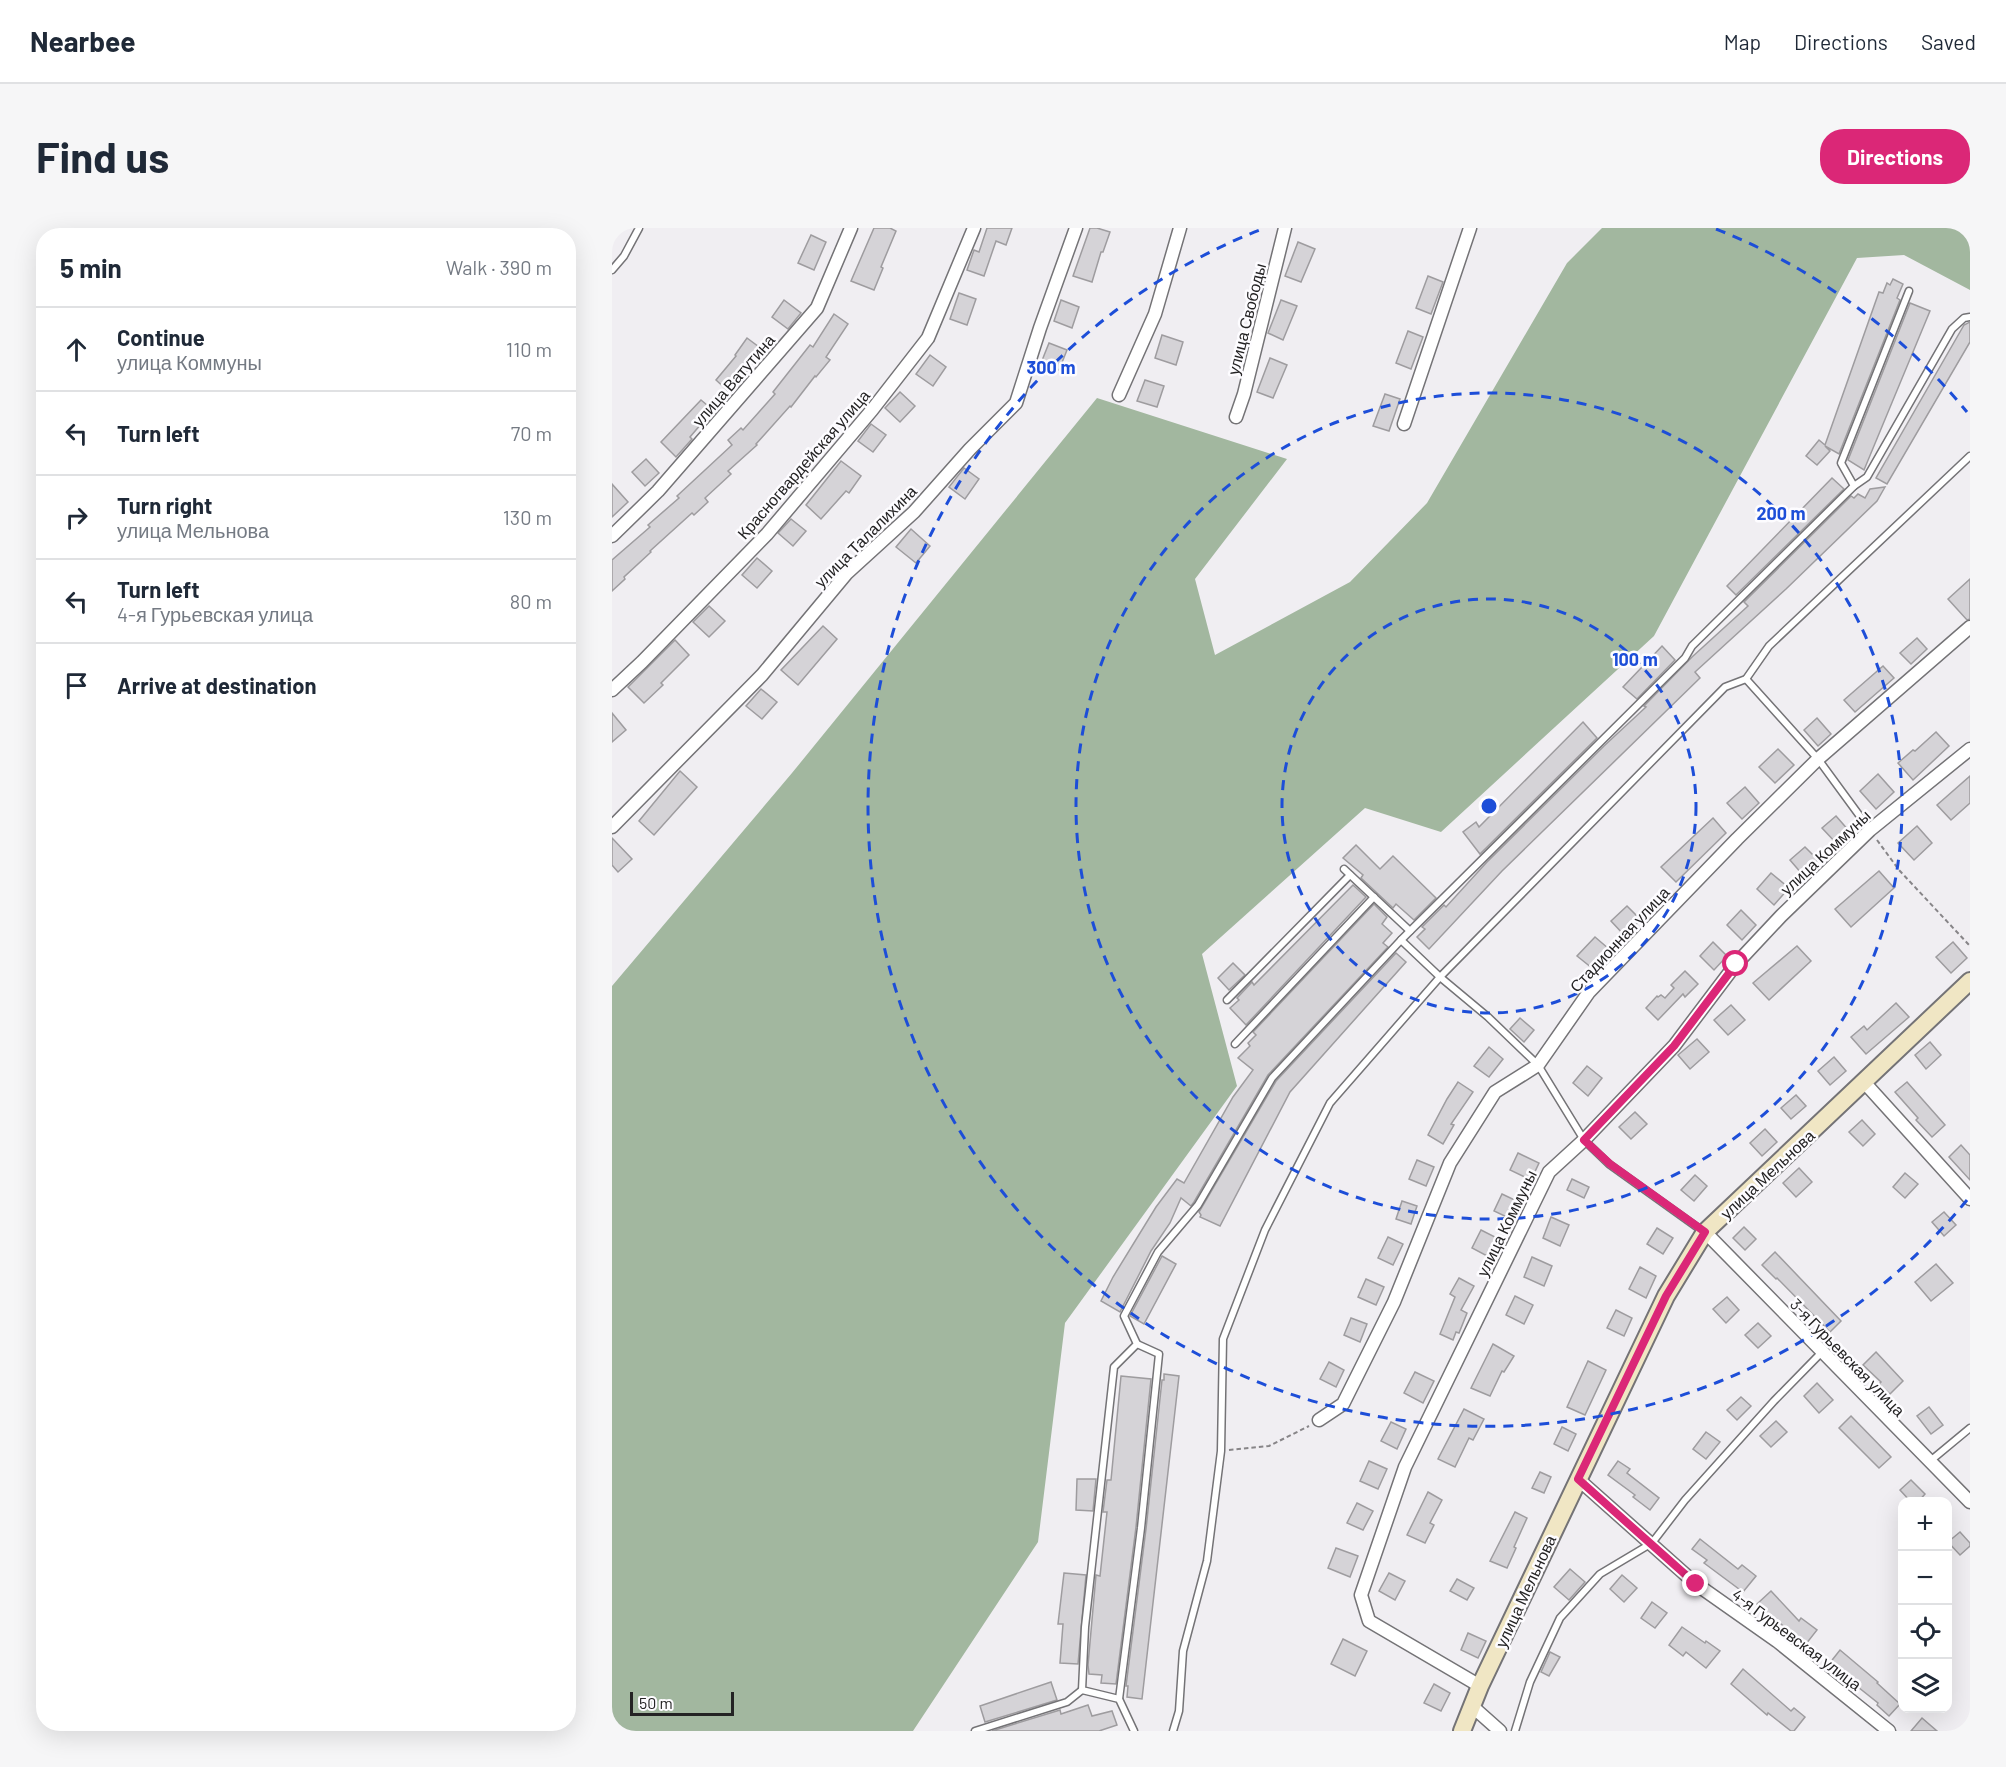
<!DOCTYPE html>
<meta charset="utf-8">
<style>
body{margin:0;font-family:Barlow,sans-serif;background:#f6f6f7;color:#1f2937}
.controls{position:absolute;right:18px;bottom:18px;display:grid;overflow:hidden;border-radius:12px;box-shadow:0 6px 24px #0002}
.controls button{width:54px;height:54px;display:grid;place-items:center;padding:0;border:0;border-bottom:2px solid #e0e1e3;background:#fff;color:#1f2937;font:30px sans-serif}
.scale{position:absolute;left:18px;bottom:15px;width:104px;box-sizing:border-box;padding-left:6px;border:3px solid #242324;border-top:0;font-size:16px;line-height:21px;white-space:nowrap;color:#242324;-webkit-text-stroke:4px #fdfcff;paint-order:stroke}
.stop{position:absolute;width:18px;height:18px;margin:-14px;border:4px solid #db2777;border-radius:50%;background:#fff}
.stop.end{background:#db2777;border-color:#fff;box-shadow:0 2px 6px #0008}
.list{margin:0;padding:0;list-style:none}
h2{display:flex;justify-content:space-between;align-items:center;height:78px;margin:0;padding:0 24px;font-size:26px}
h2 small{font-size:20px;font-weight:400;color:#747a83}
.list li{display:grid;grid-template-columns:39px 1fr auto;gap:18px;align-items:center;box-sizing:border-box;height:84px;padding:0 24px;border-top:2px solid #e0e1e3}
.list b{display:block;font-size:22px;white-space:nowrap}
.list p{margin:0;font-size:20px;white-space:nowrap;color:#747a83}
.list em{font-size:20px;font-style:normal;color:#747a83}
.icon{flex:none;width:33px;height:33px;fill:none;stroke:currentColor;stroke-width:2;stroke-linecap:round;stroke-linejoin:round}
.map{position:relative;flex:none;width:1358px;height:1503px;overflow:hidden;border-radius:24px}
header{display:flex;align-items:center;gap:36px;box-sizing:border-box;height:84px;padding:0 30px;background:#fff;border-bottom:2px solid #e0e1e3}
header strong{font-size:28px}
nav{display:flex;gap:33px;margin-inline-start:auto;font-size:21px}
.intro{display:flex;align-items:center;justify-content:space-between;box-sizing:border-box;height:144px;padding:0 36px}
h1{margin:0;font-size:42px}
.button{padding:15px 27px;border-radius:24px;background:#db2777;color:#fff;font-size:21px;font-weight:700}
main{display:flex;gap:36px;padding:0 36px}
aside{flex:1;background:#fff;border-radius:24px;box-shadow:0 6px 24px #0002}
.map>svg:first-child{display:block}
.forest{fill:#a2b79f}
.building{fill:#d5d3d7;stroke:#9e9c9f;stroke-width:1.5}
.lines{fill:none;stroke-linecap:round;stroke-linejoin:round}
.lane-casing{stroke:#747376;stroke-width:9}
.street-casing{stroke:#747376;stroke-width:15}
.secondary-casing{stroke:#747376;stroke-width:20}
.path{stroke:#878588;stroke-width:2;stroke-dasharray:4.5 3;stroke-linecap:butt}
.lane{stroke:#fff;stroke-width:6}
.street{stroke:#fff;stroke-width:12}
.secondary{stroke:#f0e6c4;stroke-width:16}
.route{stroke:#db2777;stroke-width:8}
.ring{fill:none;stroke:#1d4ed8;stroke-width:3;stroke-dasharray:10 8}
.labels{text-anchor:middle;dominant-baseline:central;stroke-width:5;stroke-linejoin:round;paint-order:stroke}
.street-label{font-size:16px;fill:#242324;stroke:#fdfcff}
.centre{fill:#1d4ed8;stroke:#fdfcff;stroke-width:3}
.ring-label{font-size:18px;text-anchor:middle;font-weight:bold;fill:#1d4ed8;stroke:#fdfcff;stroke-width:5;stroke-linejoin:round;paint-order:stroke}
</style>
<header>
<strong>Nearbee</strong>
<nav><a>Map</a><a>Directions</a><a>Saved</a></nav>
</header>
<div class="intro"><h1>Find us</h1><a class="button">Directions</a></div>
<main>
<aside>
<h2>5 min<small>Walk · 390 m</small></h2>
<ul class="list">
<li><svg class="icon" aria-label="ahead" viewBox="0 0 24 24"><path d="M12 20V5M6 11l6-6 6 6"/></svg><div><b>Continue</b><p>улица Коммуны</p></div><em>110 m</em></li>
<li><svg class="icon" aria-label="left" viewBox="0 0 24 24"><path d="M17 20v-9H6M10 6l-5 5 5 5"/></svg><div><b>Turn left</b></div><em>70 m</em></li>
<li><svg class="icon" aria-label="right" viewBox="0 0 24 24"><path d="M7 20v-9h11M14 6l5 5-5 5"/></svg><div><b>Turn right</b><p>улица Мельнова</p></div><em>130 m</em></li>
<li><svg class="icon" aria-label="left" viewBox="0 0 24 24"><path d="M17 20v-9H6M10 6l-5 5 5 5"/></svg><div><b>Turn left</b><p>4-я Гурьевская улица</p></div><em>80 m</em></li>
<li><svg class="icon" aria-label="arrive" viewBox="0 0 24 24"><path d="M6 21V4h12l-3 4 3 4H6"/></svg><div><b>Arrive at destination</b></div></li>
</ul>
</aside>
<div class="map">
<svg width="1358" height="1503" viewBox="0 0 1358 1503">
<rect width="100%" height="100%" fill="#f0eef2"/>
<polygon class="forest" points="990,0 1358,0 1358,62 1292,27 1245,30 1042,408 829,604 753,580 590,726 625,858 453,1095 426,1314 301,1503 0,1503 0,758 180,545 485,170 675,231 583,351 603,427 738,354 815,275 955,35"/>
<g class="building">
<polygon points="262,0 278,0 284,3 269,39 271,40 262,62 239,53"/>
<polygon points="375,0 400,0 394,17 384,13 372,48 355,42 362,22 367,24"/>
<polygon points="478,0 485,0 498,4 491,24 489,24 480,54 461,48"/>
<polygon points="199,7 214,14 202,42 186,35"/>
<polygon points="686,14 703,21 689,54 673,48"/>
<polygon points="816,48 831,54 819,86 804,80"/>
<polygon points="1281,51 1291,56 1285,70 1288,72 1227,226 1213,218 1218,223 1205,237 1194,228 1207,212 1213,217 1267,64 1271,65 1275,55 1278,57"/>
<polygon points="347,65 364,71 355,97 338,91"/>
<polygon points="172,72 189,85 176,101 160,89"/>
<polygon points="449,72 467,79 460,100 442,93"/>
<polygon points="669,72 685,78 671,112 656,105"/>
<polygon points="1298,75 1318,83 1252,242 1236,232"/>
<polygon points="222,86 236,96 214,129 218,132 204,149 203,148 179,179 178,178 144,216 145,217 116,243 119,246 93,270 96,274 82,287 80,285 38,323 39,324 12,349 13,351 0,363 0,332 38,299 36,297 67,270 65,268 120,217 116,212 129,200 131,202 163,166 161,164 198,117 201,119"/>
<polygon points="1358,94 1358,114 1275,256 1264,250 1352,97"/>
<polygon points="796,103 811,109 799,141 784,135"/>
<polygon points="550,107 571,114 564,137 543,130"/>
<polygon points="135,110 151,122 118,165 104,152 124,128 123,127"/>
<polygon points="437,115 455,122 447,142 429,135"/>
<polygon points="318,127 334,139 321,158 304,146"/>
<polygon points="658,130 675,137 661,170 645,164"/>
<polygon points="533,152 552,158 545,179 525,173"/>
<polygon points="288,164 303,178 288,194 273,180"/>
<polygon points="773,166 788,171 777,203 761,198"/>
<polygon points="89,172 101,182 78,209 80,211 64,229 49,214"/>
<polygon points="259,196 274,207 261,224 246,213"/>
<polygon points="34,231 47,245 33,258 20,244"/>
<polygon points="229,233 249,248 237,265 234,263 209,291 194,277"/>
<polygon points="352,240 367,251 353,271 337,259"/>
<polygon points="1220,250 1232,261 1124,367 1115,358"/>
<polygon points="0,256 16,274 0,289"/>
<polygon points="1273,259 1265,273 1174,361 1083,444 1088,450 890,643 817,721 805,709 813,701 810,699 832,677 834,679 875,634 992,518 1034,479 1032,478 1080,429 1136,378 1132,374 1239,268 1242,270 1246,266 1253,270 1258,261"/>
<polygon points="179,291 194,303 181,318 166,305"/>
<polygon points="299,301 318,318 304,335 284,319"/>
<polygon points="145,330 160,343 145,360 130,347"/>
<polygon points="1358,351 1358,391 1355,392 1336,371"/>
<polygon points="97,378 113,393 97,409 81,394"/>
<polygon points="211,398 225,411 186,457 169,442"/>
<polygon points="1305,410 1315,421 1299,436 1288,425"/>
<polygon points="63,412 77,427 49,455 51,457 32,475 16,459"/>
<polygon points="1050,418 1063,432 1025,471 1011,459"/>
<polygon points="1271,438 1282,450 1243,484 1232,472"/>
<polygon points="149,461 165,474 150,491 134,478"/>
<polygon points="0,485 14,502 0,514"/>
<polygon points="1205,490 1219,506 1206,518 1192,502"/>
<polygon points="971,494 985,510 868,626 851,604 864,594 867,599"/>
<polygon points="1324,504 1337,518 1301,552 1286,535 1301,522 1303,523"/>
<polygon points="1166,521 1182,537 1163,555 1147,539"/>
<polygon points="68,543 85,559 42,607 27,593"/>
<polygon points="1266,546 1282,564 1264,581 1248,563"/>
<polygon points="1358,548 1358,575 1339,592 1325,577"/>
<polygon points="1133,559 1147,575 1130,591 1115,575"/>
<polygon points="1224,588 1238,604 1225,616 1210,600"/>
<polygon points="1101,590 1114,605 1064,654 1049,639"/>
<polygon points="1305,598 1320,615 1302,632 1286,615"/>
<polygon points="0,610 20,631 6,644 0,637"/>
<polygon points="744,617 768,641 781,628 824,670 802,692 784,676 781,680 749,650 751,647 731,630"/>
<polygon points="1193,619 1206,632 1190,646 1178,632"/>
<polygon points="1267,643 1282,660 1239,699 1223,681"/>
<polygon points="1159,645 1177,660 1162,677 1145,661"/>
<polygon points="741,657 754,669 634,797 618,780 627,772 625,770 640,754 642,757"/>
<polygon points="762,676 775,689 770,696 780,705 771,715 776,719 656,847 582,974 579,978 569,970 558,995 539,1023 508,1084 489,1073 501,1049 544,979 565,951 572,955 621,869 641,842 626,830 638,818 636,815 644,807 641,804"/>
<polygon points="1015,678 1029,692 1012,707 999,693"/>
<polygon points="1129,682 1144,697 1130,712 1115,697"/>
<polygon points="983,709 997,721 980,740 965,728"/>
<polygon points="1101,714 1115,728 1102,742 1088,728"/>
<polygon points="1341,714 1355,730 1339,745 1324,729"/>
<polygon points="1185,718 1199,733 1157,772 1141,755"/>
<polygon points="784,725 794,734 678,864 608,998 588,989 589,987 587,984 664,853"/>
<polygon points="621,735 633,747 617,762 606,750"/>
<polygon points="1073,743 1086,756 1073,769 1071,766 1046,792 1034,780 1045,768 1046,769 1049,767 1053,770 1062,760 1059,757"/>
<polygon points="1284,775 1297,789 1254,826 1239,809 1252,798 1255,802"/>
<polygon points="1119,777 1133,792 1116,807 1102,792"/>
<polygon points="908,790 922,802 912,814 898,801"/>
<polygon points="1085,811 1097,824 1078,841 1066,827"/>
<polygon points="1318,814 1329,827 1314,841 1303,827"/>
<polygon points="877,819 891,831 877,849 862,838"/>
<polygon points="1222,829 1234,843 1218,857 1206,843"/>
<polygon points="975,838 990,850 976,868 961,855"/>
<polygon points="846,854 861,864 839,896 842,897 831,916 816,907 835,871"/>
<polygon points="1295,854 1333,897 1320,909 1304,892 1306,890 1283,864"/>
<polygon points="1184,867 1194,878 1179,891 1169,880"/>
<polygon points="1023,884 1035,896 1019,911 1007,899"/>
<polygon points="1250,892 1263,906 1251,918 1237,904"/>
<polygon points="1153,901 1165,914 1150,928 1138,915"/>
<polygon points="1349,917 1358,927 1358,952 1337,929"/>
<polygon points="906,925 927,935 919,952 898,942"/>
<polygon points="805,932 822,939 814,958 797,951"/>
<polygon points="1187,940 1200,954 1184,969 1171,955"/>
<polygon points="1293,945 1306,956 1293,970 1281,959"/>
<polygon points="1083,947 1095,958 1082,973 1069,962"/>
<polygon points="960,951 977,959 972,970 955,962"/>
<polygon points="890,966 907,974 899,991 882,983"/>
<polygon points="790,973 805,978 799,996 784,991"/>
<polygon points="1332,984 1344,997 1332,1008 1320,994"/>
<polygon points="939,989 957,997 948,1018 931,1010"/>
<polygon points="1132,999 1144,1011 1133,1022 1121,1010"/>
<polygon points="1045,1000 1061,1010 1051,1026 1035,1016"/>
<polygon points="869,1002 885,1010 877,1029 860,1020"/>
<polygon points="776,1009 791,1016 781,1037 766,1030"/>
<polygon points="1163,1024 1229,1093 1218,1104 1165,1050 1164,1051 1150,1037"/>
<polygon points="550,1028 564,1036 532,1096 518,1088"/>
<polygon points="920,1029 940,1038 932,1058 912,1049"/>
<polygon points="1324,1036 1341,1055 1319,1073 1303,1054"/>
<polygon points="1028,1039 1044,1048 1034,1070 1017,1061"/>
<polygon points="847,1050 862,1058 849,1082 855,1085 847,1105 844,1104 841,1112 828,1106 843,1069 838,1066"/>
<polygon points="754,1051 772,1059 764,1077 746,1069"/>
<polygon points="903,1068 921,1077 912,1096 894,1087"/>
<polygon points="1115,1069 1127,1082 1114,1095 1101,1081"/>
<polygon points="1004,1082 1020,1090 1012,1108 995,1100"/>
<polygon points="739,1090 755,1096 748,1114 732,1107"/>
<polygon points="1146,1095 1159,1108 1146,1120 1133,1107"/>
<polygon points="881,1116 902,1128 892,1144 890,1143 878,1168 859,1160"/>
<polygon points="1264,1124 1291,1153 1278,1166 1267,1156 1269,1154 1251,1137"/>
<polygon points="976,1133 994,1142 973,1187 955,1179"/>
<polygon points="717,1134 732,1142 724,1159 708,1151"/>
<polygon points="803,1144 822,1153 811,1175 792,1165"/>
<polygon points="552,1146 567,1148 530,1471 515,1469 516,1458 514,1458 534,1301 550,1152 552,1152"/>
<polygon points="509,1148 539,1151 524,1299 504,1456 489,1455 490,1447 477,1446 476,1437 484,1347 488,1348 495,1284 491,1284 495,1252 499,1252"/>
<polygon points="1205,1155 1221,1172 1207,1185 1192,1168"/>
<polygon points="1129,1169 1139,1178 1125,1192 1115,1182"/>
<polygon points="1317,1179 1331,1197 1319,1206 1305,1188"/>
<polygon points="852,1181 872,1191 861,1212 857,1210 843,1239 826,1231"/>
<polygon points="1239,1188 1279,1229 1267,1240 1227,1200"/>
<polygon points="1164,1193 1175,1204 1159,1219 1148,1208"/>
<polygon points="779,1194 794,1201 785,1221 769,1213"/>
<polygon points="950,1199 964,1206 956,1223 942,1216"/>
<polygon points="1094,1204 1108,1214 1094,1231 1081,1221"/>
<polygon points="757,1233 775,1241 766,1261 748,1253"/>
<polygon points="1006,1233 1018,1241 1015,1245 1047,1270 1038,1282 1021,1269 1023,1267 996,1247"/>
<polygon points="928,1244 939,1249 932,1265 920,1260"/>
<polygon points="465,1251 484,1251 481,1283 464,1282"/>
<polygon points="1299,1252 1313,1266 1306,1274 1299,1274 1288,1262"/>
<polygon points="816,1264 830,1272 818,1295 822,1297 813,1315 795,1307"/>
<polygon points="745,1275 761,1283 751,1302 735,1295"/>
<polygon points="903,1284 915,1290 902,1319 904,1320 895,1340 878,1333"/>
<polygon points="1348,1304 1358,1315 1358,1318 1348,1327 1336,1314"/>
<polygon points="1088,1311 1126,1341 1130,1337 1144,1348 1131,1364 1092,1335 1095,1332 1080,1321"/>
<polygon points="724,1320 746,1328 738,1349 716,1340"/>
<polygon points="958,1341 973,1354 957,1372 942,1359"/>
<polygon points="452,1345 474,1347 466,1436 448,1435 451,1396 446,1396"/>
<polygon points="777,1345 793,1353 783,1372 767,1363"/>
<polygon points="1010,1347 1025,1360 1012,1374 998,1361"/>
<polygon points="845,1351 862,1360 855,1372 838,1363"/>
<polygon points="1159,1363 1187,1393 1189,1390 1205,1402 1194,1416 1164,1392 1162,1394 1145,1376"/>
<polygon points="1040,1374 1055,1385 1043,1400 1029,1390"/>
<polygon points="1070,1399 1093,1415 1094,1413 1108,1423 1094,1440 1074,1424 1071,1428 1057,1417"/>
<polygon points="856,1405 874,1413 866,1430 849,1422"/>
<polygon points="731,1411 755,1423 743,1448 719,1436"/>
<polygon points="1228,1422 1266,1454 1265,1455 1288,1476 1277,1488 1265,1477 1266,1475 1217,1436"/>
<polygon points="938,1424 948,1429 937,1448 929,1444"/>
<polygon points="1131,1441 1179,1483 1182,1480 1193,1489 1182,1503 1179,1503 1156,1485 1155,1487 1119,1456"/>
<polygon points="439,1454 445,1472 373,1494 368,1478"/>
<polygon points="822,1456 838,1465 829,1483 812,1475"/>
<polygon points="476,1477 480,1488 500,1483 505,1497 487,1503 380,1503 448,1482 449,1486"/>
<polygon points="1310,1490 1325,1503 1299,1503"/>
</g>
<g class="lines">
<g class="lane-casing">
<g id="lane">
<polyline points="0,42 12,28 27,0"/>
<polyline points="1242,258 1229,235 1297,63"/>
<polyline points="1134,451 1206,531 1258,602"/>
<polyline points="732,641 798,703"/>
<polyline points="789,712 828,749 876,789 926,837 972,912 997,936 1092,1004"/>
<polyline points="615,772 738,647"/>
<polyline points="623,816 762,669"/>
<polyline points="1317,1234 1358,1200"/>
<polyline points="507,1471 529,1300 547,1126 525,1116"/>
<polyline points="363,1503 455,1474 470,1462"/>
<polyline points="522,1503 507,1471 470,1462 473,1399 502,1139 525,1116 512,1088 546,1024 586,977 660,850 789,712 1073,430 1080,418 1242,258 1255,249 1340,101 1352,90 1358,89"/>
<polyline points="561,1503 567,1483 571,1423 595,1333 609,1223 611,1111 653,1002 718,875 828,749 1113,459 1134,451 1157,418 1358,228"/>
<polyline points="903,1503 918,1454 948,1390 988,1346 1040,1315 1073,1272 1162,1173 1209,1125"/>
</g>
</g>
<g class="street-casing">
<g id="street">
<polyline points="507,167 543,86 568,0"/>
<polyline points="624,189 632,166 673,0"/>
<polyline points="792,196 858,0"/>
<polyline points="0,308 46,263 205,80 239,0"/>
<polyline points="0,462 30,434 155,306 260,182 316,110 362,0"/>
<polyline points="0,599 150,447 235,345 302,284 358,221 404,175 428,100 464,0"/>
<polyline points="1252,854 1358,971"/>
<polyline points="1093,1004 1358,1274"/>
<polyline points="707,1192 731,1176 782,1074 838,935 883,864 926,837 977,764 1125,611 1206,531 1358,399"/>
<polyline points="966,1251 1084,1356 1165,1413 1277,1503"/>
<polyline points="868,1458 757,1393 749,1367 793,1239 937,944 972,912 1062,818 1124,736 1169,688 1258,602 1358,521"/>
<polyline points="861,1479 888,1503"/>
</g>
</g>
<g class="secondary-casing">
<polyline id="secondary" points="850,1503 868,1458 1054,1068 1093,1004 1358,753"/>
</g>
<g class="path">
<polyline points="1265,612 1287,642 1358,718"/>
<polyline points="617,1222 657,1218 697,1198"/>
</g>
<use href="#lane" class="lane"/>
<use href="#street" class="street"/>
<use href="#secondary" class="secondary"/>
</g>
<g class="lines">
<polyline class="route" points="1084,1356 966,1251 1054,1068 1093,1004 998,936 972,912 1062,818 1124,736"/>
</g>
<g class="ring">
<circle cx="877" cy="578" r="207"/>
<circle cx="877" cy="578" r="413"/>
<path d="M1355 972A620 620 0 1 1 650 1M1104 1A620 620 0 0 1 1355 184"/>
</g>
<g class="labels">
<g class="street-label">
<text transform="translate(634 91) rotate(-76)">улица Свободы</text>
<text transform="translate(121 152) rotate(-49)">улица Ватутина</text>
<text transform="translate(191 236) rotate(-49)">Красногвардейская улица</text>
<text transform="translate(253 308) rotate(-45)">улица Талалихина</text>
<text transform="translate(1213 624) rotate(-43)">улица Коммуны</text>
<text transform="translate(1007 711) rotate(-47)">Стадионная улица</text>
<text transform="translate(1155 946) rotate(-43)">улица Мельнова</text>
<text transform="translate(894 995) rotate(-64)">улица Коммуны</text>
<text transform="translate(1236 1129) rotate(46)">3-я Гурьевская улица</text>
<text transform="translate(913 1363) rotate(-65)">улица Мельнова</text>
<text transform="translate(1185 1411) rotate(37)">4-я Гурьевская улица</text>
</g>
</g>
<circle cx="877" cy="578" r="9" class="centre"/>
<g class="ring-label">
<text x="439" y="146">300 m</text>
<text x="1169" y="292">200 m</text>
<text x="1023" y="438">100 m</text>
</g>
</svg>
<div class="controls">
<button>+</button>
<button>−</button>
<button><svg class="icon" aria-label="locate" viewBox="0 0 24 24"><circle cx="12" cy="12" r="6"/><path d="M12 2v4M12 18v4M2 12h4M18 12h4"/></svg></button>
<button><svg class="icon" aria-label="layers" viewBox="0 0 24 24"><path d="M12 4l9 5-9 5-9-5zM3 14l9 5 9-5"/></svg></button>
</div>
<div class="scale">50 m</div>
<div class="stop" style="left:1124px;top:736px"></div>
<div class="stop end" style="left:1084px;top:1356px"></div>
</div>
</main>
